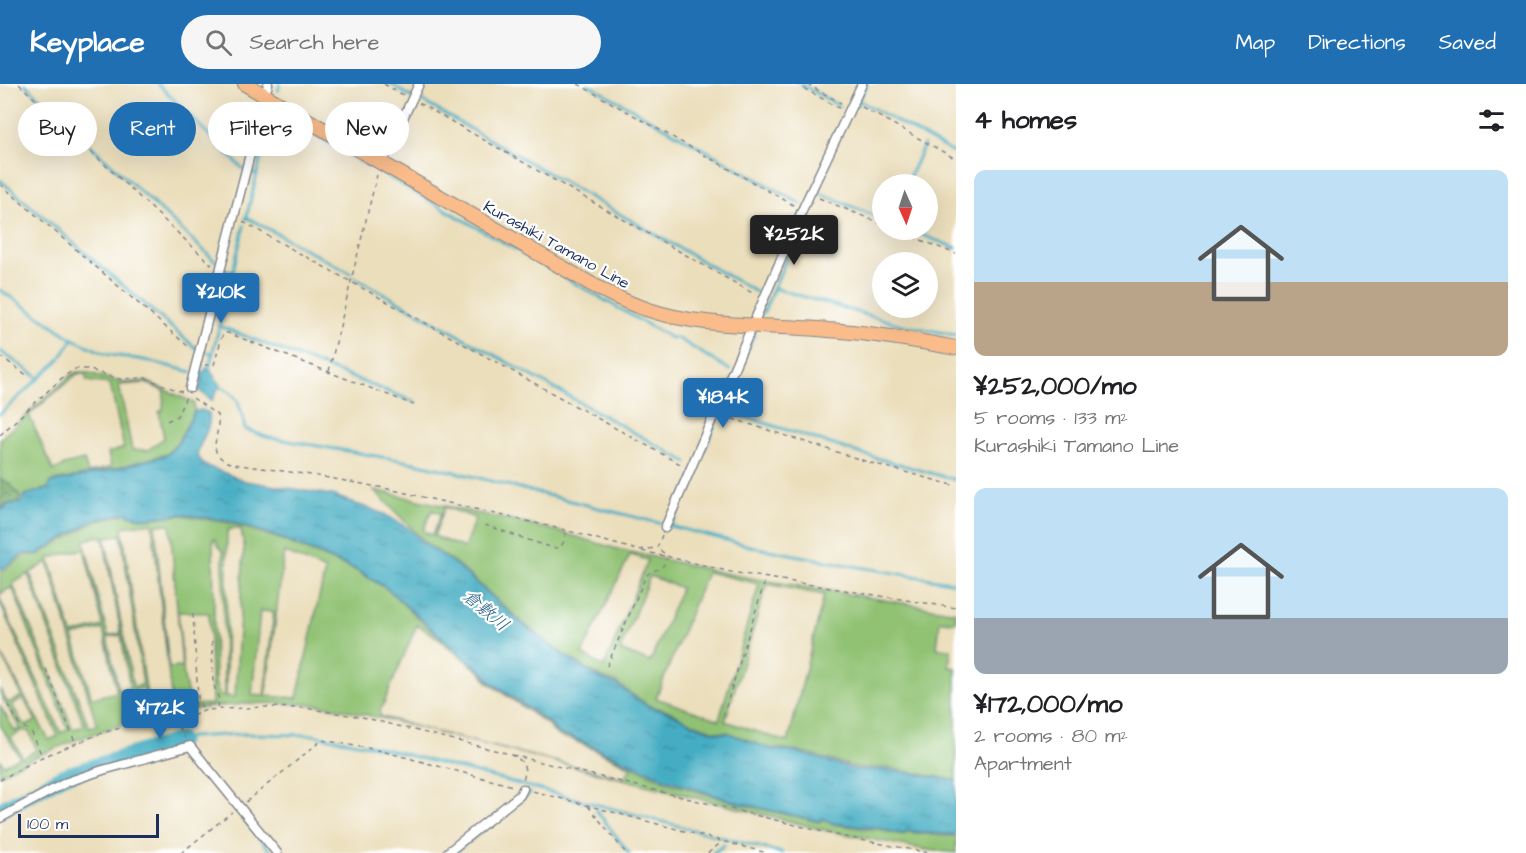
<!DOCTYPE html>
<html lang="en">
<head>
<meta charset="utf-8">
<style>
	:root { --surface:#fff; --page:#f6f6f6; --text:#202124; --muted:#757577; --accent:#1f6fb2 }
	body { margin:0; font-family:"Architects Daughter","Klee One",sans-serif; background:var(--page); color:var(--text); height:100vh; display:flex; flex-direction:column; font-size:22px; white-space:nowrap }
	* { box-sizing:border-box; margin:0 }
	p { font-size:20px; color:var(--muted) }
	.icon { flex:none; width:33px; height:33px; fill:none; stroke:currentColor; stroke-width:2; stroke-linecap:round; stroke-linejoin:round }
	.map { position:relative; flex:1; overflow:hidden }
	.sheet { display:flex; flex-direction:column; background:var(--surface); width:570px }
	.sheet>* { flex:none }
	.guide { position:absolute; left:18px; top:18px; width:570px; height:54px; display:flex; gap:12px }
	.needle { width:39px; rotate:177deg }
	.tools { position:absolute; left:872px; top:90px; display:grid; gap:12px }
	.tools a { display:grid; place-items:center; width:66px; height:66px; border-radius:50%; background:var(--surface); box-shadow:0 6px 24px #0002; font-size:30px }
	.scale { position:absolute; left:18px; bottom:15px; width:141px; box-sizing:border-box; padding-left:6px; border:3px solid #1b2f5e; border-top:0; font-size:16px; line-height:21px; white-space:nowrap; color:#1b2f5e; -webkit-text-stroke:4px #fff; paint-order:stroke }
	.price { position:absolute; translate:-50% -51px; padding:0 14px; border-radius:6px; background:var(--accent); color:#fff; font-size:20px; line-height:39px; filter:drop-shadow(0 2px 3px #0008) }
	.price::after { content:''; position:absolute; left:50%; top:36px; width:18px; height:14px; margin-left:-9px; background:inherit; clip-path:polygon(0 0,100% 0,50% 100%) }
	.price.active { background:#222; color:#fff }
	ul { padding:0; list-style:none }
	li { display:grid; align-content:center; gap:12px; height:318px; padding:0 18px }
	li span { display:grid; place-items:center; height:186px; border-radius:12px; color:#555 }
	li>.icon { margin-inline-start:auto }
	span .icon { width:108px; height:108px; fill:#fffc; stroke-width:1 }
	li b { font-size:26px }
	h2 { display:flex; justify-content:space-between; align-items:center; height:72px; padding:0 18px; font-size:26px }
	.tag { padding:0 21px; border-radius:27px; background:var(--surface); box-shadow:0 6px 24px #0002; font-size:21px; line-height:54px }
	.tag.active { background:var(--accent); color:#fff }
	header { display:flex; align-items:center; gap:36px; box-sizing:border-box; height:84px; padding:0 30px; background:var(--accent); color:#fff }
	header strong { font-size:28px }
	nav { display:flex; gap:33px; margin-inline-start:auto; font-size:21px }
	.search { width:420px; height:54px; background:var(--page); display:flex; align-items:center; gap:15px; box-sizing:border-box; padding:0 21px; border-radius:33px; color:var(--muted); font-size:22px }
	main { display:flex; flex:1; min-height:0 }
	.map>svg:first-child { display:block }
	.green { fill:#91c273; stroke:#567868; stroke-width:1.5; fill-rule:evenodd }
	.forest { fill:url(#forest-crowns); stroke:#486c62; stroke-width:1.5 }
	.water { fill:url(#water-ripples); stroke:#306e90; stroke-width:1.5 }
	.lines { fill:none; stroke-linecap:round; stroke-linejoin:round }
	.stream { stroke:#44adc3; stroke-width:3 }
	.river { stroke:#44adc3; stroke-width:16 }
	.street-casing { stroke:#83868c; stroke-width:11 }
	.primary-casing { stroke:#83868c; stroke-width:16 }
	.path { stroke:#83868c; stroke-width:1.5; stroke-dasharray:4.5 4.5; stroke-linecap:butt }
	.street { stroke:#fff; stroke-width:8 }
	.primary { stroke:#f9bc8a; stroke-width:14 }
	.labels { text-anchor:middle; stroke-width:4.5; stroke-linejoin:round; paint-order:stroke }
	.street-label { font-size:16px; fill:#1b2f5e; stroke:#fff }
	.water-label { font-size:18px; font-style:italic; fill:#2b6186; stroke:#fff }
</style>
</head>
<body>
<header>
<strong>Keyplace</strong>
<div class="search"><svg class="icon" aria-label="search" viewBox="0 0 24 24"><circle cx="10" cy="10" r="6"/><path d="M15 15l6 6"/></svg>Search here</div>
<nav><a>Map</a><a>Directions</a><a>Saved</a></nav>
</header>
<main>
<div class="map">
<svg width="956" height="769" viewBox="0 0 956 769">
	<defs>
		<pattern id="forest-crowns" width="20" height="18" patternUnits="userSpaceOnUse" patternTransform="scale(1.5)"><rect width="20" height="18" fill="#74a865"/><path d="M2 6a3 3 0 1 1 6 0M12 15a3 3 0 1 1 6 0" fill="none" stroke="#5e8956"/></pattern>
		<pattern id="water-ripples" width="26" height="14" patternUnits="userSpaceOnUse" patternTransform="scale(1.5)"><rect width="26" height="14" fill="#44adc3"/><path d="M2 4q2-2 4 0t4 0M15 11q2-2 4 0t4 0" fill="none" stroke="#388da2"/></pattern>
	</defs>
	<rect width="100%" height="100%" fill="#fff"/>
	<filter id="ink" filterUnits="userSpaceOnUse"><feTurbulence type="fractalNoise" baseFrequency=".0167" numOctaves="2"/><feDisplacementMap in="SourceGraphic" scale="12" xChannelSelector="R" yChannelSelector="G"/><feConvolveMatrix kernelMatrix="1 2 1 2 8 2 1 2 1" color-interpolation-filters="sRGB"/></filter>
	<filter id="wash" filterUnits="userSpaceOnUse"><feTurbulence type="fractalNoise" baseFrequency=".008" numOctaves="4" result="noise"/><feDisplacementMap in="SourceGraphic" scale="24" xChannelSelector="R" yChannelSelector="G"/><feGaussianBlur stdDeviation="1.35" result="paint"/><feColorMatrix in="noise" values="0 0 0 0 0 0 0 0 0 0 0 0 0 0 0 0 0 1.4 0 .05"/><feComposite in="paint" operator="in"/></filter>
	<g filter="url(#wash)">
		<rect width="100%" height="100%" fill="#ebdebb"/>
		<g class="green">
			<path d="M77,288H86L123,299L146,297L194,319V327L178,357L167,370L108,386L50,398L48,404L25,411L21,419L7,421L0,427L6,420L19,418L9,399L0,395V355L71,291ZM77,290H85L87,297L110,300L124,364L108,369L111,383L88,389L84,376L63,381V383L53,386L29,331ZM146,299L164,307L163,326L159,328L164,354L148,366H132L119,301Z"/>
			<path d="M374,406L557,447L617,465L733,491L956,528V538L940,537L937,564L951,565L949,583L956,584V696L889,684H858L795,666L769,664L727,648H718L685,636L671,628L648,621L615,598L602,594L565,571L522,538L457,480L426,459ZM445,423L475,434L464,464L434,452ZM432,426L441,430L432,451L423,447ZM630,471L648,476L604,583L582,570ZM707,488L759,500L719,636L656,614ZM650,492L681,504L650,578L620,566ZM767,500L824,511L788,658L725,637Z"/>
			<path d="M124,430L145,435L182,431L229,439L277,454L355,486L387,505L423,539L483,589L488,597L550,641C555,650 560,653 570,653L667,698L743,721L819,738L823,736L832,740L875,746L878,744L884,747L904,751L907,748C924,749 940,753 956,752V769L927,766L824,746L381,634C360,630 339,623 318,621C226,614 134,630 49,667C33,674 15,681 0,691V676L4,681L20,673L0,641V622L15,647L20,645L0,610V605L8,619L22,612L0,568L49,656L58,652L0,519V489L25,471H38L92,439ZM152,439L172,620L164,622L163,615L148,618L122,443ZM170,440L182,583L169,584L155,441ZM229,445H241L244,462L235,613L226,612L227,448ZM121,451L143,600L135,603L133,602L105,453ZM97,452L103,453L121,549L108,552L84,457ZM213,455L216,456L217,461L223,467L224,612H220L215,598ZM84,465L103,542L72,550L49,474ZM284,468L325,486L297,614L266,612ZM47,478L48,479L97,641L89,643L30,489ZM28,490L84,641V642L73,645L13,500ZM12,503L68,645L61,649L0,515V510ZM260,527L274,528L264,612L252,611ZM178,528L209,529L212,620L190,621L184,594ZM417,541L432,550L481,589L487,598L548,641C554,650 560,655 571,655L631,683L624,694L446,651L380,632V628ZM103,545L117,608L92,614L73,552ZM121,551L130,604L119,606L107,553ZM144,604L147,622L138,624L134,606ZM23,614L36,637L28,641L23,640L12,621ZM23,646L29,648L37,666L23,674L11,653Z"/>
		</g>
		<polygon class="forest" points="0,395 9,399 20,412 19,418 6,420 0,424"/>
		<g class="water">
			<polygon points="206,284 211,285 211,288 220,300 212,317 199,306 202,294 198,293 199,287 205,288"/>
			<path d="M202,326L209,329C212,346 200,355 197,371L204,381L245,397L332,411L384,430L408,444L425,460L456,481L521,539L564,572L601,595L615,600L647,622L670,629L702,644L718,649H728L770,665L796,668L857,686H890L956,697V750C940,751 924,748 907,747L903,750L884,746L879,743L874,744L832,739L823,734L819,737L743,720L668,696L570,652C560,652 556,649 551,640L489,596L484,588L459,569L388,505L355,485L276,452L229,437L182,430L144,434L124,429L92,437L37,470L25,469L0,486V428L7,421L21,419L25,411L48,405L50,399L108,387L167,371L179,358L195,327Z"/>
		</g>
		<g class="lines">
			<g class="stream">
				<polyline points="25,0 215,177"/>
				<polyline points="158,0 242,84 257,91"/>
				<path d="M391,0C400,5 410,15 420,16L756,208"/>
				<polyline points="588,0 801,120"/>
				<polyline points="801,0 839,22"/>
				<polyline points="278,7 280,0"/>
				<polyline points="858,16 956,70"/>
				<polyline points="856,22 867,0"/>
				<polyline points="273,27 370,83"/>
				<polyline points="381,89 671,254 677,254 730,286"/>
				<polyline points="0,96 197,265"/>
				<polyline points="906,100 924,61"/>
				<polyline points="815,107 882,135"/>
				<polyline points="246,133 350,189"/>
				<polyline points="246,135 273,25"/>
				<polyline points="909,146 956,164"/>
				<polyline points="225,186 233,187"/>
				<polyline points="354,193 687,378"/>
				<polyline points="774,204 902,241 956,251"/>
				<polyline points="0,206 73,255"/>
				<polyline points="763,229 812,115"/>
				<polyline points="219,242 415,318"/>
				<polyline points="0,267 39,294"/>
				<polyline points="203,267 213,270"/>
				<polyline points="208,288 244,142"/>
				<path d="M215,302C239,306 241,324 245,345L266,353L405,377L455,388L758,464L853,482L956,499"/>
				<polyline points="721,325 862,370 956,396"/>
				<polyline points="0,330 59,276 73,255 106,270 144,276 192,288"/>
				<polyline points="671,442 754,251"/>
				<polyline points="180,656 191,653 241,650 313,651 374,662 782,769"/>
				<polyline points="596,726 629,769"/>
				<polyline points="244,735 272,769"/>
				<polyline points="454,769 530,709"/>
				<polyline points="713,769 724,761"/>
			</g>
			<polyline class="river" points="0,726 63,692 180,656"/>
		</g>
	</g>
	<g filter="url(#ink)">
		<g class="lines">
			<defs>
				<g id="street">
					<polyline points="382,79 419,0"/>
					<polyline points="190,304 268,0"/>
					<polyline points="665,444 804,122 862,0"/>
					<polyline points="0,734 67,698 103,686 190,662 277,769"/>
					<polyline points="447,769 520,711 523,705"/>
				</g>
				<path id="primary" d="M245,0L591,200C609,210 627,219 646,225C704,245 768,240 828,246C871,249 914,256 956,264"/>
			</defs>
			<use href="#street" class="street-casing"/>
			<use href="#primary" class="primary-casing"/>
			<g class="path">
				<polyline points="19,0 212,181"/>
				<polyline points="384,0 403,11"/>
				<polyline points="578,0 795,122"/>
				<polyline points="796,0 839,24"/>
				<polyline points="807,0 841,19"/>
				<polyline points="419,19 756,211"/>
				<polyline points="862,23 956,75"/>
				<polyline points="0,100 190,264"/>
				<polyline points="819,114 882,140"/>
				<polyline points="243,138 682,381"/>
				<polyline points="896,146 956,170"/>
				<polyline points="0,272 28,292"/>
				<polyline points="205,281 214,281 223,249 228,249 414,321"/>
				<polyline points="329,287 377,91"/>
				<path d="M193,314L217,331C223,352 201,369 233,380L318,392L384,404L565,446L637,466L657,464"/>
				<polyline points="724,332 868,378 956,402"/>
				<polyline points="167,337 177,332 186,313"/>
				<polyline points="0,351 63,293 75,285 87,285 119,295 145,294 182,308"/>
				<path d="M485,441C495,444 554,466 558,464C564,462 565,453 566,448"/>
				<polyline points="662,451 657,464 669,473 731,488 956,524"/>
				<polyline points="642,467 664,472"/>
				<polyline points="193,530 198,614 203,626"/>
				<polyline points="212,557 213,599 219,615 218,624"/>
				<polyline points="607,582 646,492 650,488 662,484 667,474"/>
				<polyline points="46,585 75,658"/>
				<polyline points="9,621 18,639 32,649 42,672"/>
				<polyline points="723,632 764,500 764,494"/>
				<path d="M185,654L176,639L206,626L263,623L305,624L362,633L506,669C522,675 528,680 523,697"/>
				<polyline points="512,671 840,752 930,769"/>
				<polyline points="0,696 42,673 102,649 150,636 176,639"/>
				<polyline points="533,707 767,769"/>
				<polyline points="246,718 322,656 378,666 513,702"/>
				<polyline points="588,722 626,769"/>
				<polyline points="181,769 232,728"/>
				<polyline points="708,769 722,758"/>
			</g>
			<use href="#street" class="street"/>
			<use href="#primary" class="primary"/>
		</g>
	</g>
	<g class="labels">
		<g class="street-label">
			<text transform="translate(557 160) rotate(29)" y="6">Kurashiki Tamano Line</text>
		</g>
		<g class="water-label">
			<text transform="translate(486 526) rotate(40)" y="6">倉敷川</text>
		</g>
	</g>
</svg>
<div class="tools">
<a><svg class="needle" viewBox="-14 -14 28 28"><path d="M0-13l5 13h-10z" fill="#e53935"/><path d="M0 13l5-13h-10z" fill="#757577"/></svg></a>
<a><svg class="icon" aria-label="layers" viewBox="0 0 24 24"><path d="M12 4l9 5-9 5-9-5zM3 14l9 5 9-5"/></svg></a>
</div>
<div class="scale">100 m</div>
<b class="price active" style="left:794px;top:182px">¥252K</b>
<b class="price" style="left:221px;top:240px">¥210K</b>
<b class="price" style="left:723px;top:345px">¥184K</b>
<b class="price" style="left:160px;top:656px">¥172K</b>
<div class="guide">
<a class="tag">Buy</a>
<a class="tag active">Rent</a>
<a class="tag">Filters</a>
<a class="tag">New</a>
</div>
</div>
<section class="sheet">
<h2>4 homes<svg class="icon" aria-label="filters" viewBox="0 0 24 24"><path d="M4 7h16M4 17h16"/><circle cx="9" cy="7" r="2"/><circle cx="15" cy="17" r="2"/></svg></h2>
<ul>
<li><span style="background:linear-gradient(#bfe0f5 60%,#b9a48a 0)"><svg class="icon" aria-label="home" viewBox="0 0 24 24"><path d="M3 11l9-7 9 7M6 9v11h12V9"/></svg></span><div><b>¥252,000/mo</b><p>5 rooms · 133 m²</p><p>Kurashiki Tamano Line</p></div></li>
<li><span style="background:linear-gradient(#bfe0f5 70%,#9aa5b1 0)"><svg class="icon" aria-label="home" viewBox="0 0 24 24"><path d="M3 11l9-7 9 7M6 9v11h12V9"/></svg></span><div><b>¥172,000/mo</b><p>2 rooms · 80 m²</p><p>Apartment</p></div></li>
</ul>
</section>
</main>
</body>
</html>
